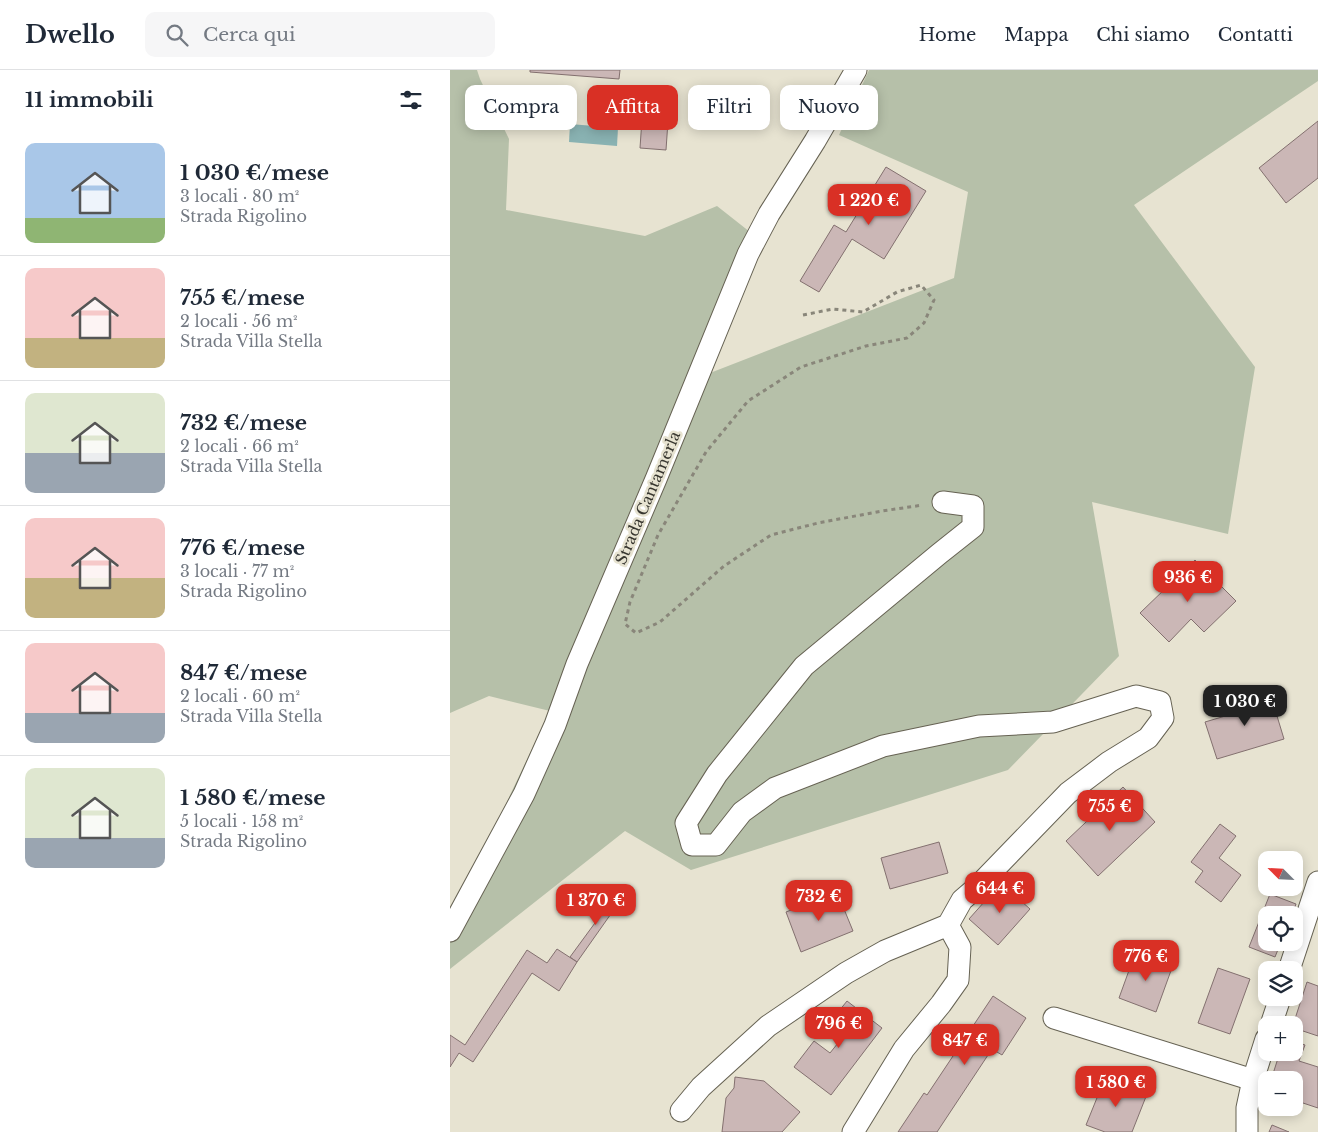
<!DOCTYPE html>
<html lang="it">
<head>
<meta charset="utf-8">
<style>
	:root { --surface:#fff; --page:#f6f6f7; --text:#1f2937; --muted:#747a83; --line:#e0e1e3; --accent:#d93025 }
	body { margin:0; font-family:"Libre Baskerville",serif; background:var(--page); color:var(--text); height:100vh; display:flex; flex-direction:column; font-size:19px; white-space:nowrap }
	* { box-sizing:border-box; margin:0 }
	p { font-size:16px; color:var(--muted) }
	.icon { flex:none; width:28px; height:28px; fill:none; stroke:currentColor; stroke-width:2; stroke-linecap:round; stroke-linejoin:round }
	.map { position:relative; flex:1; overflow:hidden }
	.panel { display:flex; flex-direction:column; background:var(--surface); width:450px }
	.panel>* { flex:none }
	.hud { position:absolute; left:15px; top:15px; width:475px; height:45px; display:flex; gap:10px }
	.needle { width:32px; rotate:294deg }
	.controls { position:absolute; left:808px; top:781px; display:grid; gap:10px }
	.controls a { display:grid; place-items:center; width:45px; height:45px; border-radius:10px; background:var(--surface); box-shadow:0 2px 12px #0003; font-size:25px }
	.price { position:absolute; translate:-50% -42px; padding:0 11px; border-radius:10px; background:var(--accent); color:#fff; font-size:16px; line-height:32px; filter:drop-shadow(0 1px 2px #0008) }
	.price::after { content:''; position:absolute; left:50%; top:30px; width:15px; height:11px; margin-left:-8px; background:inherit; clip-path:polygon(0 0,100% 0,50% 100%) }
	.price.selected { background:#222; color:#fff }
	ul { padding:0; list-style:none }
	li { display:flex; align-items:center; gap:15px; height:125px; padding:0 25px }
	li+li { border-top:1px solid var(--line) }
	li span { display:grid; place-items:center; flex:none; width:140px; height:100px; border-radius:10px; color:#555 }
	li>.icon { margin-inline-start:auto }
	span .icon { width:60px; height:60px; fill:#fffc; stroke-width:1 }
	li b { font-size:21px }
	h2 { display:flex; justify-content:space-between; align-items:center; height:60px; padding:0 25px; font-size:21px }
	.tag { padding:0 18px; border-radius:10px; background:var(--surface); box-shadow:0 2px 12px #0003; font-size:18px; line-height:45px }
	.tag.selected { background:var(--accent); color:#fff }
	header { display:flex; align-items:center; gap:30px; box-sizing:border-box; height:70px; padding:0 25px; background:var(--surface); border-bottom:1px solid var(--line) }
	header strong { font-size:24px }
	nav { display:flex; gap:28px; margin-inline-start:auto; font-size:18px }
	.search { width:350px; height:45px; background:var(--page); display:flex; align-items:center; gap:12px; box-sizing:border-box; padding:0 18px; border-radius:10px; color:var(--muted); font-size:19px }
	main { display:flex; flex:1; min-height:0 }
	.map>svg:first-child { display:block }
	.green { fill:#b6c0a9 }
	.water { fill:#89b2b2 }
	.building { fill:#cbb7b6; stroke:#83706f }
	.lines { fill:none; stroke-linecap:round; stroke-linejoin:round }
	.minor-casing { stroke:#666253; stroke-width:23 }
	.path { stroke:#89867a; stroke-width:3; stroke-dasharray:4 4; stroke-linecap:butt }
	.minor { stroke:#fff; stroke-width:21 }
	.labels { text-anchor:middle; stroke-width:5; stroke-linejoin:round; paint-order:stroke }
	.street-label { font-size:15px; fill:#37362f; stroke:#e7e3d1 }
</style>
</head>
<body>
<header>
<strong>Dwello</strong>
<div class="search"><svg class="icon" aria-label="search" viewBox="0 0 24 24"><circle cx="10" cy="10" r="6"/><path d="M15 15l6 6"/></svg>Cerca qui</div>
<nav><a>Home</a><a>Mappa</a><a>Chi siamo</a><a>Contatti</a></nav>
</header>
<main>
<section class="panel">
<h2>11 immobili<svg class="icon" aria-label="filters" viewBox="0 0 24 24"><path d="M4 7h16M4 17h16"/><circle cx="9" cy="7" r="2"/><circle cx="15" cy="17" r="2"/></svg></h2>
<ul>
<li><span style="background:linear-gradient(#a9c7e8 75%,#8fb573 0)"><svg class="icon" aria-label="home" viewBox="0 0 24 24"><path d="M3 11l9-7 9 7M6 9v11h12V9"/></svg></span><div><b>1 030 €/mese</b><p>3 locali · 80 m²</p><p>Strada Rigolino</p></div></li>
<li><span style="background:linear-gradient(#f6c9c9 70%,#c2b280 0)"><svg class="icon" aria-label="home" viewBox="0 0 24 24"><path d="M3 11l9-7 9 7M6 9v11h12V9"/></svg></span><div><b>755 €/mese</b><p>2 locali · 56 m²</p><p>Strada Villa Stella</p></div></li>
<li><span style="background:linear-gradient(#dfe7d0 60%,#9aa5b1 0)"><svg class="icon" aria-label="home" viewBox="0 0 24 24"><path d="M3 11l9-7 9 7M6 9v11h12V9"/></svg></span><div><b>732 €/mese</b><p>2 locali · 66 m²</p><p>Strada Villa Stella</p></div></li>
<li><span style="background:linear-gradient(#f6c9c9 60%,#c2b280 0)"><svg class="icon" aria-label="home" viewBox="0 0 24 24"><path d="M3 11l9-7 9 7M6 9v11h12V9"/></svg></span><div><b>776 €/mese</b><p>3 locali · 77 m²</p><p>Strada Rigolino</p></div></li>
<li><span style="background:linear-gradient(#f6c9c9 70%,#9aa5b1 0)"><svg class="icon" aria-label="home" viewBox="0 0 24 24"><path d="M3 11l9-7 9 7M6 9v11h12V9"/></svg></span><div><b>847 €/mese</b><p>2 locali · 60 m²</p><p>Strada Villa Stella</p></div></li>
<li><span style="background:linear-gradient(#dfe7d0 70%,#9aa5b1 0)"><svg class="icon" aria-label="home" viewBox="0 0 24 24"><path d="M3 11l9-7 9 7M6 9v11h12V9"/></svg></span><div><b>1 580 €/mese</b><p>5 locali · 158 m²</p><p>Strada Rigolino</p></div></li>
</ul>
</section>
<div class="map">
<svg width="868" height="1062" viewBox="0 0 868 1062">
	<rect width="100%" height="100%" fill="#e7e3d1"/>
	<polygon class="green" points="0,0 27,0 30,9 59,69 56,140 195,166 267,136 300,162 242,310 504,208 518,122 389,65 419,0 868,0 868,11 684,135 805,297 778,464 642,432 669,586 558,700 241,800 175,761 0,899 0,839 23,803 100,641 39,626 0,643"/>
	<polygon class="water" points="120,54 168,58 167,76 119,72"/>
	<g class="building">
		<polygon points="80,0 170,0 169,9 80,2"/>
		<polygon points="194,20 220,22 216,80 190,78"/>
		<polygon points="868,51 868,108 836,133 809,98"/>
		<polygon points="436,97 476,121 434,189 402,169 369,222 350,211 384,155 396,162"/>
		<polygon points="745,490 786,531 754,562 741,549 719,572 690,543"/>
		<polygon points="820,623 834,669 767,689 755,652 782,644 780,635"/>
		<polygon points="673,717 705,752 648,806 616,771"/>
		<polygon points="770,754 786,766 769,788 791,805 771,832 745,812 753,801 741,792"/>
		<polygon points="489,772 498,803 440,819 431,788"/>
		<polygon points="551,813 580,839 548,875 519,849"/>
		<polygon points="387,822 403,861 351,882 336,842"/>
		<polygon points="159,823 170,831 127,892 120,887 153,842 149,839"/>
		<polygon points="820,824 846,834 842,845 816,845 816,872 831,872 825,887 799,877"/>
		<polygon points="107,879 127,892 109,921 82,903 23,992 9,983 0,997 0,965 15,975 77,880 97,893"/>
		<polygon points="686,881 723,895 706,942 669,928"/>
		<polygon points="768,898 800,909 780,964 748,953"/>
		<polygon points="857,912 868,916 868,966 844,958 843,955"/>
		<polygon points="543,926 576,948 552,985 542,979 487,1062 448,1062 474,1023 477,1025"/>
		<polygon points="397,931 432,958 381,1025 344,997 364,971 380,983 392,968 377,956"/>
		<polygon points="844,971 855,975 849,991 868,997 868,1038 844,1030 844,1010 821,1010 830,982 844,982"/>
		<polygon points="285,1007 314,1011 350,1042 332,1062 272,1062 276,1028 284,1018"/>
		<polygon points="655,1008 697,1024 682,1062 655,1062 636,1055"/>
		<polygon points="822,1055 839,1062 819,1062"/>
	</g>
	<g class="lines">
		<defs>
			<g id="minor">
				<polyline points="0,861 74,724 105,655 127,594 206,409 298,184 319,144 365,71 406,0"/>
				<polyline points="839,900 868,812"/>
				<polyline points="604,948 803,1010"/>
				<polyline points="821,955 830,928"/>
				<polyline points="231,1041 251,1017 318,956 396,903 435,881 498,855 512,830 526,818 618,723 659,692 698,668 713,648 710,632 686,626 603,652 529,656 433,676 325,718 292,742 266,775 242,775 236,753 267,704 354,596 489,484 523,457 523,436 493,432"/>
				<polyline points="403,1062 454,979 491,934 508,910 510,877 498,855"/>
				<polyline points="797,1062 797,1038 803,1010 816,969"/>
			</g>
		</defs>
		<use href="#minor" class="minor-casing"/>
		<polyline class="path" points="353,245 383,239 413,242 447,222 471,215 484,230 474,253 457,268 416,276 351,297 298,331 256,382 208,465 180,532 175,554 186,563 210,552 274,496 321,465 368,453 432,441 473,435"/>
		<use href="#minor" class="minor"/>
	</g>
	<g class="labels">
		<g class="street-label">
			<text transform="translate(198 428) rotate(-67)" y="5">Strada Cantamerla</text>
		</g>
	</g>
</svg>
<div class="controls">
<a><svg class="needle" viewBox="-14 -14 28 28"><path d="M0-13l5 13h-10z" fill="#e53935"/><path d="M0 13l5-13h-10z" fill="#747a83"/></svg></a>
<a><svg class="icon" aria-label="locate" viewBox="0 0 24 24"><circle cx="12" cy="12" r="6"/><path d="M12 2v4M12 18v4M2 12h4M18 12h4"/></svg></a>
<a><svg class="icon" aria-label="layers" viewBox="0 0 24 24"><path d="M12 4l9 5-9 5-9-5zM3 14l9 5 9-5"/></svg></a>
<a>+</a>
<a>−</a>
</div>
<b class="price" style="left:419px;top:156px">1 220 €</b>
<b class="price" style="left:738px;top:533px">936 €</b>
<b class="price selected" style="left:795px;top:657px">1 030 €</b>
<b class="price" style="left:660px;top:762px">755 €</b>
<b class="price" style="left:550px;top:844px">644 €</b>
<b class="price" style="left:369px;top:852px">732 €</b>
<b class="price" style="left:146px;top:856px">1 370 €</b>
<b class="price" style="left:696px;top:912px">776 €</b>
<b class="price" style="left:389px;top:979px">796 €</b>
<b class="price" style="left:515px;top:996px">847 €</b>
<b class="price" style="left:666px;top:1038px">1 580 €</b>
<div class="hud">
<a class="tag">Compra</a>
<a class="tag selected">Affitta</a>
<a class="tag">Filtri</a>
<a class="tag">Nuovo</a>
</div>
</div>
</main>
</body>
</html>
